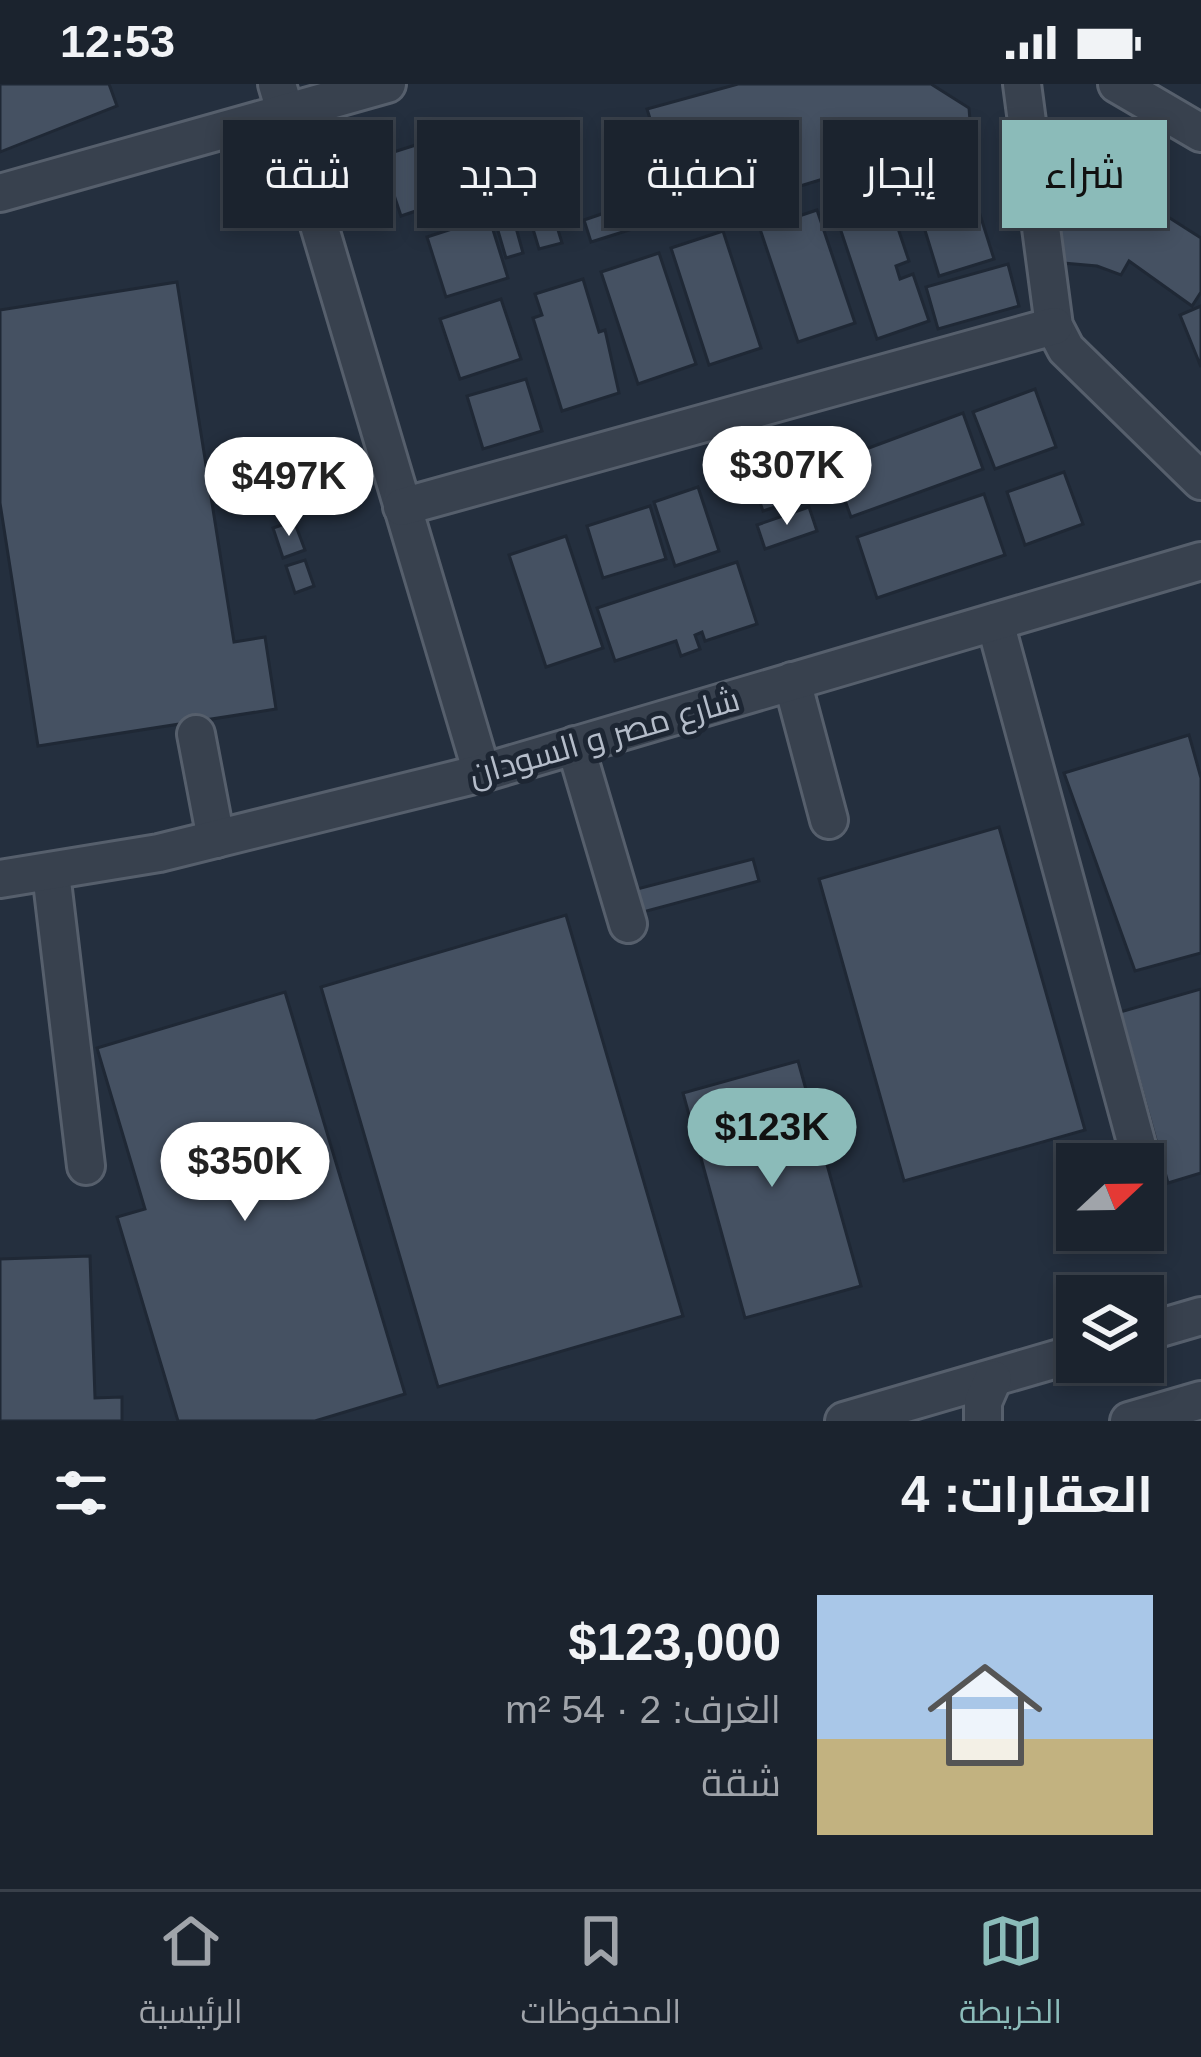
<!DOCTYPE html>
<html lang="ar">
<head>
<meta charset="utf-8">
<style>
	:root { --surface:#1b232e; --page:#282f3a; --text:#f1f3f6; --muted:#a0a4aa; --line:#39404a; --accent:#8bbbb9 }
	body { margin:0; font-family:Helvetica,Cairo,sans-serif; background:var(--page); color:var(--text); direction:rtl; height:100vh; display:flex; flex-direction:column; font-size:45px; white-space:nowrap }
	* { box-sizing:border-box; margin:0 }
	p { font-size:39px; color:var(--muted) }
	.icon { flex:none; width:66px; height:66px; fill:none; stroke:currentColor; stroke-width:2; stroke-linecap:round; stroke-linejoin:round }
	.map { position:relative; height:1337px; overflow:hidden; direction:ltr }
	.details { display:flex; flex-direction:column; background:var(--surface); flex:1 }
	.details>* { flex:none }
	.guide { position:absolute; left:36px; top:36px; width:1131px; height:108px; direction:rtl; display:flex; gap:24px }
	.needle { width:78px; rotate:68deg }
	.tools { position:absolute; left:1056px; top:1059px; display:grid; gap:24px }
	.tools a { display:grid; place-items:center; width:108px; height:108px; border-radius:0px; background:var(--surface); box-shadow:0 6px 18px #0003,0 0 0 3px var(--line); font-size:60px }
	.price { position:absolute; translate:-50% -102px; padding:0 27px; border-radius:42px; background:#fff; color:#222; font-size:39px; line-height:78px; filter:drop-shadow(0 3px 6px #0008) }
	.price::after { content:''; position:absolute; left:50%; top:72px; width:36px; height:27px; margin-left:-18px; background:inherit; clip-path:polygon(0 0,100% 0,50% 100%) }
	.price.on { background:var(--accent); color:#111 }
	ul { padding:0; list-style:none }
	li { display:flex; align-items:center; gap:36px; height:300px; padding:0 48px }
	li span { display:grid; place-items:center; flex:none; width:336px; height:240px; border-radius:0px; color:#555 }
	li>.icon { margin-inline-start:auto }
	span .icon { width:144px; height:144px; fill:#fffc; stroke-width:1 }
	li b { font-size:51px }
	h2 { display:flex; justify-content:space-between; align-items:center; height:144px; padding:0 48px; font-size:51px }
	.pill { padding:0 42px; border-radius:0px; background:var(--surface); box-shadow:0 6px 18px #0003,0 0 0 3px var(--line); font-size:42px; line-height:108px }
	.pill.on { background:var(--accent); color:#111 }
	.status { display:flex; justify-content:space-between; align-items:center; height:84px; padding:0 60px; background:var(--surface); direction:ltr }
	.status svg { height:33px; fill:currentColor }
	.tabs { display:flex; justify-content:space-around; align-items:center; height:168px; border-top:3px solid var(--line); background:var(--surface); font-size:33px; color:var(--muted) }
	.tabs a { display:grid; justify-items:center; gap:6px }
	.tabs .on { color:var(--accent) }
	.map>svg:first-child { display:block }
	.building { fill:#455162; stroke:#1f2835; stroke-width:3 }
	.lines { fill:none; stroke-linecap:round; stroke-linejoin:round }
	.minor-casing { stroke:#565f6c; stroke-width:42 }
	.minor { stroke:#38414e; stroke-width:36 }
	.labels { text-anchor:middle; stroke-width:10; stroke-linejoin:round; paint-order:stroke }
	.street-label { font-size:33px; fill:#b4bcc9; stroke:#1d2633 }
</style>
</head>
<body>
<div class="status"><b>12:53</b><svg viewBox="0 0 49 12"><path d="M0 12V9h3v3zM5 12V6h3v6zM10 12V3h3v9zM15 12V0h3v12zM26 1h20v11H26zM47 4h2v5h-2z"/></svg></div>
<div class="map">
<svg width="1201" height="1337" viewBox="0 0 1201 1337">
	<rect width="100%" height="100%" fill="#242f3e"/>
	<g class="building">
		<polygon points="0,0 109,0 117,22 0,68"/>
		<polygon points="738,0 931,0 969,24 971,50 682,138 647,25"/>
		<polygon points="527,44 562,159 539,165 510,68 478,78 473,60"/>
		<polygon points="441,53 460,112 401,132 381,72"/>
		<polygon points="963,77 994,175 939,192 909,94"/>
		<polygon points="1093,85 1201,154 1201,208 1192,222 1129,177 1121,191 1097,182 1052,178 1044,97 1082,99"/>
		<polygon points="500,86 523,169 506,174 482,92"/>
		<polygon points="883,100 909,177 896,182 900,195 913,190 929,237 877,255 831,117"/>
		<polygon points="637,118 645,141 591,158 584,136"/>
		<polygon points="817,126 855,239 798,258 760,145"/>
		<polygon points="489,133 508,194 446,213 427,153"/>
		<polygon points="723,147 761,264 709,281 671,164"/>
		<polygon points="659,169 696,280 638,300 601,188"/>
		<polygon points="1008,180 1019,222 938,245 926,203"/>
		<polygon points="583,195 599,248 605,246 619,309 562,327 533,234 542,231 535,210"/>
		<polygon points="177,198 234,558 265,553 276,625 38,662 0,419 0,226"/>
		<polygon points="501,215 521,275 460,295 440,235"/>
		<polygon points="1201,222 1201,283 1180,231"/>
		<polygon points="526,295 542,347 483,365 467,312"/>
		<polygon points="1035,305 1056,363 995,385 973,328"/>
		<polygon points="963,329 983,385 851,433 831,378"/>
		<polygon points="796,377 808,412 763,427 751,393"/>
		<polygon points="1064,388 1083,440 1025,461 1007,408"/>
		<polygon points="698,403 719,467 675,482 654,418"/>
		<polygon points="984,410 1005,471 877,514 857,453"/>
		<polygon points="650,422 666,475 603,494 587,442"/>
		<polygon points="809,423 817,447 765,465 757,441"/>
		<polygon points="294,437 305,466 283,474 273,444"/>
		<polygon points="566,452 603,564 546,583 509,471"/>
		<polygon points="305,476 314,502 295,509 286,482"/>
		<polygon points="737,478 757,540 705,557 702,548 695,551 700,565 681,572 676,557 615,577 597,524"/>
		<polygon points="1189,651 1201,694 1201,869 1135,887 1064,689"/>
		<polygon points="999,743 1085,1046 904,1097 819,795"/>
		<polygon points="753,775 759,797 643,828 637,805"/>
		<polygon points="566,831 683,1232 438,1303 321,903"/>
		<polygon points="1201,905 1201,1089 1168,1099 1120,928"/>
		<polygon points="285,908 405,1310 315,1337 178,1337 117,1133 145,1125 97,964"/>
		<polygon points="798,977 861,1202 745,1234 683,1009"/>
		<polygon points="90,1172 95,1314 122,1313 122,1337 0,1337 0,1175"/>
	</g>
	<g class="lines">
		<defs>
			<g id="minor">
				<polyline points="277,0 482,689"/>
				<polyline points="1022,0 1054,242 1066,265 1201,397"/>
				<polyline points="1117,0 1201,49"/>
				<polyline points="0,109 387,0"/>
				<polyline points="402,423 1054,242"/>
				<polyline points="995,538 1142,1080"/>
				<polyline points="792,597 829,736"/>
				<polyline points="196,650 216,755"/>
				<polyline points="575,661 628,840"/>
				<polyline points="51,789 86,1082"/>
				<polyline points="0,795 159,769 482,689 1201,477"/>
				<polyline points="1143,1249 1201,1232"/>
				<polyline points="844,1337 1077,1269"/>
				<polyline points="983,1337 983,1318 993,1295"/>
				<polyline points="1129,1337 1201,1316"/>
			</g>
		</defs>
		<use href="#minor" class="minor-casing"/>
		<use href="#minor" class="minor"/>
	</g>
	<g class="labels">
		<g class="street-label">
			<text transform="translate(604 652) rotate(-16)" y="12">شارع مصر و السودان</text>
		</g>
	</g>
</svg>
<div class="tools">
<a><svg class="needle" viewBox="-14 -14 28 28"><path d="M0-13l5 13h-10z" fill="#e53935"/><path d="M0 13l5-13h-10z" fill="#a0a4aa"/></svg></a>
<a><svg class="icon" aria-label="layers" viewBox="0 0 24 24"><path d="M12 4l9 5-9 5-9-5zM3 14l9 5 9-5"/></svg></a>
</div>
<b class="price" style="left:787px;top:444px">$307K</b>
<b class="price" style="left:289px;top:455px">$497K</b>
<b class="price on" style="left:772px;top:1106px">$123K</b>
<b class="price" style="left:245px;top:1140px">$350K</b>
<div class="guide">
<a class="pill on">شراء</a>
<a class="pill">إيجار</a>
<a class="pill">تصفية</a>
<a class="pill">جديد</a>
<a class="pill">شقة</a>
</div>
</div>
<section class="details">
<h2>العقارات: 4<svg class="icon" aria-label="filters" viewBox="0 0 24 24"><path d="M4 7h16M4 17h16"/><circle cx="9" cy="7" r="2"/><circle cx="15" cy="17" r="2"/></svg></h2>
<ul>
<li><span style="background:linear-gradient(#a9c7e8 60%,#c2b280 0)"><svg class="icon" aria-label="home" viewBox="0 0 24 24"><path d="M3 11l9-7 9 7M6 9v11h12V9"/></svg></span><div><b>$123,000</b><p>الغرف: 2 · 54 m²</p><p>شقة</p></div></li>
</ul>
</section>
<nav class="tabs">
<a class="on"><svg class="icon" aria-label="map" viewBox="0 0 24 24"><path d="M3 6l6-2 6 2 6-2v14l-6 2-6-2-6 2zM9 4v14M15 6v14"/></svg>الخريطة</a>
<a><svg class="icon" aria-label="saved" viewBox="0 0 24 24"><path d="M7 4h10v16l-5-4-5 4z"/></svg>المحفوظات</a>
<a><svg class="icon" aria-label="home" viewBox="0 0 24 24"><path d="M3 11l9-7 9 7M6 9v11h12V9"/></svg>الرئيسية</a>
</nav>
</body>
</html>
